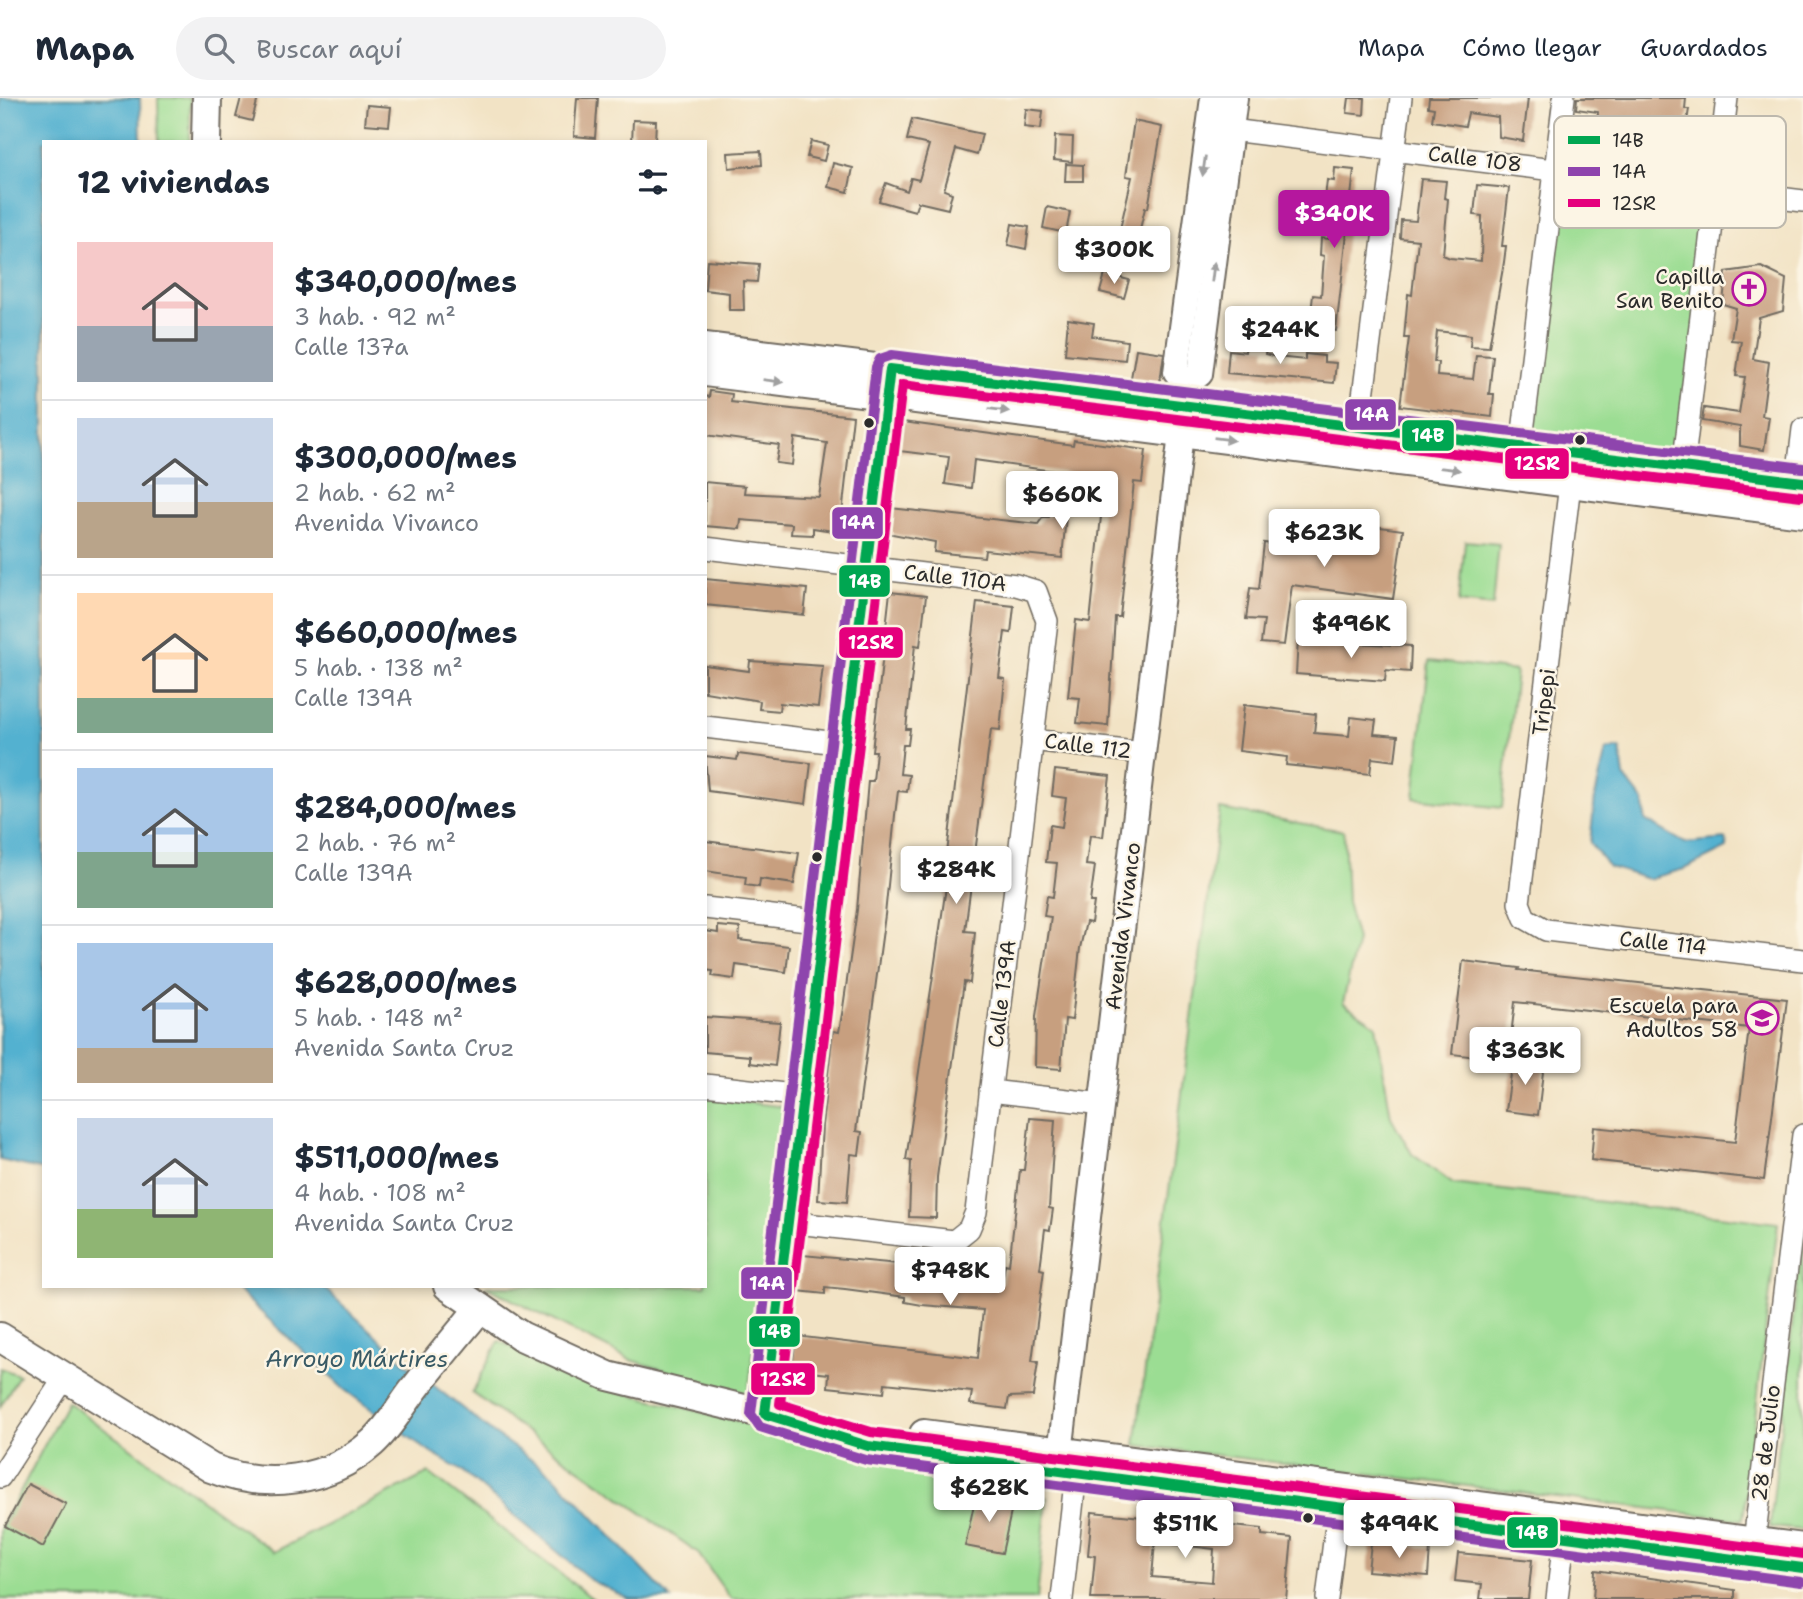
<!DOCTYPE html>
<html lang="es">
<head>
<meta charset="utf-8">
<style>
	:root { --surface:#fff; --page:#f2f2f3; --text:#1f2937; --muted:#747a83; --line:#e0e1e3; --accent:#b5179e }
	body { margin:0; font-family:"Shantell Sans",sans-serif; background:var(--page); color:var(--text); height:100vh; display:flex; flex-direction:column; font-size:26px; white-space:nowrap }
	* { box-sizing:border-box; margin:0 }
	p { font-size:23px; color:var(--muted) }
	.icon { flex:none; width:38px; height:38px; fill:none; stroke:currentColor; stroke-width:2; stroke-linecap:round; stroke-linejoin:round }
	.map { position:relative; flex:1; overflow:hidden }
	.panel { position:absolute; left:42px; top:42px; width:665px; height:1148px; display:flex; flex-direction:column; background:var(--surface); border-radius:0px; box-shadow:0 4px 10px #0003 }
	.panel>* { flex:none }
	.price { position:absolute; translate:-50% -60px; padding:0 16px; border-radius:7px; background:#fff; color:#222; font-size:23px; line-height:46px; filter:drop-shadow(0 2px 4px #0008) }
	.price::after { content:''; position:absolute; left:50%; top:42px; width:21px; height:16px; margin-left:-10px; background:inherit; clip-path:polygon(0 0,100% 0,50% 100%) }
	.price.on { background:var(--accent); color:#fff }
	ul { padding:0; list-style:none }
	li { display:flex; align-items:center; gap:21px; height:175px; padding:0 35px }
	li+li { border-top:2px solid var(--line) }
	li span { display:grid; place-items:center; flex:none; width:196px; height:140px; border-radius:0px; color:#555 }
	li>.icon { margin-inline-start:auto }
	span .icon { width:84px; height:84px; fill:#fffc; stroke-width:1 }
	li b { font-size:30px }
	h2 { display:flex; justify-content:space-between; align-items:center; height:84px; padding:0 35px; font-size:30px }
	header { display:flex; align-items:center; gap:42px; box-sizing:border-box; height:98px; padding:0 35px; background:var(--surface); border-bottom:2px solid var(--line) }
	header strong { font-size:33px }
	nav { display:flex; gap:38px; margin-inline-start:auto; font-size:24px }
	.search { width:490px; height:63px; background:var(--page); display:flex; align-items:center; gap:18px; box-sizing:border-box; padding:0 24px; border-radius:38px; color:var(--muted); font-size:26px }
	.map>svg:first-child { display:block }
	.green { fill:#9bdd93; stroke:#63845f; stroke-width:2 }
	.water { fill:#52b1d0; stroke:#3e6e7e; stroke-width:2 }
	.building { fill:#c79f7f; fill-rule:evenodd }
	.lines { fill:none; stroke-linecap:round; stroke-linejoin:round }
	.minor-casing { stroke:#716b61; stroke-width:24 }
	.tertiary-casing { stroke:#716b61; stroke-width:28 }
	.secondary-casing { stroke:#716b61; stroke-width:32 }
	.minor { stroke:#fff; stroke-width:21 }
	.tertiary { stroke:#fff; stroke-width:24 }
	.secondary { stroke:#fff; stroke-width:28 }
	.bus-1-casing { stroke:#fcf5e5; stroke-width:16 }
	.bus-2-casing { stroke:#fcf5e5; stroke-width:16 }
	.bus-3-casing { stroke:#fcf5e5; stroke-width:16 }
	.bus-1 { stroke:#00a651; stroke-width:10 }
	.bus-2 { stroke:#8e44ad; stroke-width:10 }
	.bus-3 { stroke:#e5007d; stroke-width:10 }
	.oneway { fill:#a0a0a0 }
	.bus-dot { fill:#2b2b2b; stroke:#fcf5e5; stroke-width:2.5 }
	.labels { text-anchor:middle; stroke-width:5; stroke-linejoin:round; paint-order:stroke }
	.street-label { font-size:21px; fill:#2b2b2b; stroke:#fcf5e5 }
	.poi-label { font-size:21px; fill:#2b2b2b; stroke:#fcf5e5; text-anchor:end }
	.water-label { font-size:23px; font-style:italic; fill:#395a65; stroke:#fcf5e5 }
	.key { fill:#fcf5e5; stroke:#bdb8ad; stroke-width:2 }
	.key-label { font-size:19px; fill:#2b2b2b }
	.line-badge { stroke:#fcf5e5; stroke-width:2.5 }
	.badge-label { font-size:19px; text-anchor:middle; font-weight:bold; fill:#fff }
</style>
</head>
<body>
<header>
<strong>Mapa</strong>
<div class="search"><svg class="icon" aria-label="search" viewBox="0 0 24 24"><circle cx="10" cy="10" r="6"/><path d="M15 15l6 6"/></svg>Buscar aquí</div>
<nav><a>Mapa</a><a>Cómo llegar</a><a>Guardados</a></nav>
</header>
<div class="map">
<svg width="1803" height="1501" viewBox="0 0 1803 1501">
	<rect width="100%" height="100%" fill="#fcf5e5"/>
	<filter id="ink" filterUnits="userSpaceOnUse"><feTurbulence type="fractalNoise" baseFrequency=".0143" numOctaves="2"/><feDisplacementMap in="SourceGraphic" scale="14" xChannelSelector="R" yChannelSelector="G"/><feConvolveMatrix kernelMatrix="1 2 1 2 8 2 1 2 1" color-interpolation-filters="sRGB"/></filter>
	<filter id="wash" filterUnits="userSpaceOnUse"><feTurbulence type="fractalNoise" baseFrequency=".00686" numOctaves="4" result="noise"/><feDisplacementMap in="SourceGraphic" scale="28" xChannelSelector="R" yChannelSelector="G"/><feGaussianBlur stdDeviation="1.57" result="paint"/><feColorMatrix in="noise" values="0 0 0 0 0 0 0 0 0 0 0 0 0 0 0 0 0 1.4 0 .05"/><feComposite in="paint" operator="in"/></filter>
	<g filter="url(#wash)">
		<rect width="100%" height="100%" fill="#f2e3c5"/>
		<g class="green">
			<polygon points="158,0 190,0 190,44 159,44"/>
			<polygon points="1559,82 1710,101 1681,362 1528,342"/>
			<polygon points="1465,443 1499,446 1493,508 1459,504"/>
			<polygon points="1429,563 1516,573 1502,710 1414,700"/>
			<polygon points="1220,711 1344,733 1347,804 1357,842 1343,905 1376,927 1391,1019 1412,1056 1453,1086 1778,1125 1743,1422 1135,1347"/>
			<polygon points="705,999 786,1009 748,1297 631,1262 485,1188 705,1188"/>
			<polygon points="1803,1130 1803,1432 1770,1429"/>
			<polygon points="499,1243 617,1293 1047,1400 1037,1501 731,1501 697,1454 472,1295"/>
			<polygon points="0,1270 19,1277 0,1309"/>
			<polygon points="67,1304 274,1454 429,1375 593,1501 0,1501 0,1432"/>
		</g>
		<g class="water">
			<polygon points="0,0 140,0 141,44 44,44 44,1072 0,1062"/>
			<polygon points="1620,650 1624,678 1644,704 1645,722 1685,745 1726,741 1727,750 1684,771 1648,781 1609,769 1590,745 1595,699 1606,652"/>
			<polygon points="233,1188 322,1188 403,1263 492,1334 553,1377 671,1501 629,1501 592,1483 462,1373 431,1355 345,1292"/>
		</g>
		<g id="blocks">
			<g class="building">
				<polygon points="241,0 258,0 252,23 236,19"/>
				<polygon points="577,0 598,0 595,40 574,38"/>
				<polygon points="1349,0 1365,0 1364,17 1347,15"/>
				<polygon points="1429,0 1528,0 1523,43 1499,39 1498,19 1468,15 1465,28 1432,23 1434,10 1428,9"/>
				<polygon points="1577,0 1686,0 1685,11 1689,11 1682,55 1673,54 1672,62 1649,60 1650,49 1617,45 1615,56 1595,53 1598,14 1576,11"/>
				<polygon points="367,7 391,9 389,28 365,26"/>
				<polygon points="1026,11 1043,13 1041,31 1024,29"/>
				<polygon points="912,21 982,36 977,57 956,51 944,92 952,95 948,111 918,104 915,113 879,103 886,85 907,93 911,80 919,82 929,47 907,42"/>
				<polygon points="633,22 656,23 655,44 632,44"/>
				<polygon points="1134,23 1162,29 1148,110 1145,110 1136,148 1117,144 1132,79 1126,78"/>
				<polygon points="1055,38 1073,39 1072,64 1054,62"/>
				<polygon points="811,43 828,47 824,63 807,59"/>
				<polygon points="761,53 762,67 729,70 728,55"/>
				<polygon points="833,65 853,70 848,94 828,89"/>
				<polygon points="1066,66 1083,67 1083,83 1065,83"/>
				<polygon points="1335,70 1354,72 1336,233 1318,231 1319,215 1311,215 1313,197 1321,198 1324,158 1320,157 1321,140 1329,141 1332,100 1325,100 1327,82 1334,83"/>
				<polygon points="1421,81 1446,83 1444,100 1448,101 1443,157 1450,160 1481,163 1482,118 1474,117 1477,87 1509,90 1502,148 1506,148 1504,164 1489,249 1470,248 1471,237 1437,233 1434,264 1438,264 1437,278 1473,281 1476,257 1493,258 1489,296 1494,296 1492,319 1400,308 1409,240 1404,240 1408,196 1412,197 1418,142 1400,140 1401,122 1416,123"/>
				<polygon points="1047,109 1070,114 1066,135 1043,130"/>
				<polygon points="1012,126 1029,129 1026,151 1008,147"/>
				<polygon points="707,162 759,166 757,184 743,183 744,212 729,212 729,195 705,192"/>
				<polygon points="1761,169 1786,181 1783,213 1759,220 1753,261 1769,264 1762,318 1769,319 1764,352 1740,348 1740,329 1702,323 1704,310 1739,315 1745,279 1736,278 1741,243 1731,242 1736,210 1723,206 1726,174"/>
				<polygon points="1105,176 1129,182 1124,200 1100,194"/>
				<polygon points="1068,221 1094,225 1092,238 1127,243 1125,262 1065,256"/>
				<polygon points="1246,247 1266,249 1265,256 1276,259 1305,262 1305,256 1324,258 1324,264 1336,265 1334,285 1227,275 1229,252 1245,254"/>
				<polygon points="1136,251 1164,255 1160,284 1131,280"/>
				<polygon points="710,293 732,296 731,304 853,318 840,434 813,430 813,437 791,436 792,426 741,422 740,431 705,428 705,384 745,388 744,395 819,399 827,345 795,340 792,367 776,365 779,347 705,337 705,298 709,299"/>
				<polygon points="903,324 1073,347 1074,342 1146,352 1142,385 1134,384 1120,519 1115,519 1108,628 1077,625 1080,600 1068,599 1076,522 1090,524 1105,380 974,362 971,390 945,386 949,359 899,353"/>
				<polygon points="890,410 1038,426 1043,419 1049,419 1050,416 1066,418 1062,460 985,452 984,459 934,454 935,444 887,435"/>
				<polygon points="1305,419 1403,432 1393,501 1292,487 1284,547 1261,545 1264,522 1246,521 1250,490 1259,491 1264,445 1301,450"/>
				<polygon points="705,481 807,491 804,517 705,507"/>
				<polygon points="890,494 926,498 920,548 915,547 906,631 910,631 908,647 903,647 900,676 909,677 907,694 898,693 895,717 885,817 856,1033 862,1034 859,1057 851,1056 847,1104 818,1102 822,1027 833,933 839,934 843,910 857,812 868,683 873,683 876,653 872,653"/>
				<polygon points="977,504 1014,508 1011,535 1005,534 999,580 1005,581 1000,632 991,631 965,833 975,834 970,885 964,884 937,1079 936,1120 909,1119 911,1063 906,1062 946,789 943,789"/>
				<polygon points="1298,542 1411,548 1410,574 1386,572 1385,583 1296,576"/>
				<polygon points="750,563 823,568 818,609 780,605 779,613 759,611 760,603 705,594 705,567 749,573"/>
				<polygon points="1244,607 1316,616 1314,635 1349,638 1351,619 1376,622 1374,636 1398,638 1395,663 1372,660 1370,676 1286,667 1287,659 1239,653"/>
				<polygon points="738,656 811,665 806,706 708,693 705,658 737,662"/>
				<polygon points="1055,672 1110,678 1103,739 1090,737 1086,767 1095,768 1090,804 1094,804 1091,825 1086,824 1080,850 1072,922 1065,921 1061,971 1035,969 1036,918 1051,819 1044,818 1047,798 1053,799 1057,765 1046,764 1050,727 1062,729 1066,700 1052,698"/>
				<polygon points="705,743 799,755 794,786 760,781 759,789 745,787 746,779 705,773"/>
				<polygon points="718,828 740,830 739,842 789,848 786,874 736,867 734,881 712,878 713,873 705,872 705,833 718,835"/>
				<polygon points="1463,863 1519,870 1518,872 1787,901 1764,1082 1591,1062 1594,1029 1735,1044 1749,930 1515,904 1508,963 1452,956"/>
				<polygon points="705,919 780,924 775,968 750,965 750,958 705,954"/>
				<polygon points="1513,961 1544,965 1538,1017 1506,1013"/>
				<polygon points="1030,1020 1055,1022 1049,1110 1053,1111 1050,1132 1045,1131 1040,1171 1044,1172 1032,1263 1038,1264 1033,1298 1009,1299 1007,1311 970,1306 972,1294 885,1285 884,1295 828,1289 829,1276 792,1272 796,1238 978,1260 983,1212 922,1207 905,1204 905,1199 845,1191 825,1189 825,1196 798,1193 803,1157 899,1166 1002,1185 1005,1166 1009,1167 1020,1072 1024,1072"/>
				<polygon points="28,1386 66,1406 43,1449 5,1428"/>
				<polygon points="976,1397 1013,1405 1002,1455 965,1448"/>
				<path d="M1092,1414L1262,1431V1437L1292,1440L1286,1501H1091L1095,1458L1088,1457ZM1155,1444L1214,1451L1212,1484L1152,1479Z"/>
				<polygon points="1371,1445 1430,1450 1428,1478 1368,1473"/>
				<polygon points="1458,1455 1532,1462 1528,1501 1480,1501 1482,1486 1455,1483"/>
				<polygon points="1595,1472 1735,1492 1735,1501 1593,1501"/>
			</g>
		</g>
	</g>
	<g filter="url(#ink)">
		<use href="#blocks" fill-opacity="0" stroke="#716b61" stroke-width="2"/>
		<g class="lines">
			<defs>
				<g id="minor">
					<polyline points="1231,32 1803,103"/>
					<polyline points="1359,330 1401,0"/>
					<polyline points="1521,350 1564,0"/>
					<polyline points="1683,370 1727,0"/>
					<polyline points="1570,386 1519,805 1525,820 1546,832 1803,862"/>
					<polyline points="1795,398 1803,331"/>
					<polyline points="705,450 1016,487 1036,493 1047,523 976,1114 969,1131 954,1143 788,1124"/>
					<polyline points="705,629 845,646"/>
					<polyline points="1032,642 1143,655"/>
					<polyline points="705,810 824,824"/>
					<polyline points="705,987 803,998"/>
					<polyline points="990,993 1102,1006"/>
					<polyline points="765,1316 888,284"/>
					<polyline points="0,1379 65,1279"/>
					<polyline points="1754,1444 1803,1037"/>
					<polyline points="1062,1501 1076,1375"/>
					<polyline points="1327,1501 1338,1410"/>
					<polyline points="1557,1501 1564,1440"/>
				</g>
				<g id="tertiary">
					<polyline points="1188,284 1176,274 1213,0"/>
					<polyline points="1058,1372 1181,336 1188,284 1200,276 1235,0"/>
				</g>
				<g id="secondary">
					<polyline points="206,44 207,0"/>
					<polyline points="705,249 1803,384"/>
					<polyline points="705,274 1803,415"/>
					<polyline points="448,1188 521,1238 608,1278 765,1316 868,1348 1803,1470"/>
					<path d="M0,1239L211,1370C265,1392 328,1384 372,1345C388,1331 400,1310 412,1294C434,1265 457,1238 480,1210"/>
					<polyline points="924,1336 1803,1450"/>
				</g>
			</defs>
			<use href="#minor" class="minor-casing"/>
			<use href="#tertiary" class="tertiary-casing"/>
			<use href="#secondary" class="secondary-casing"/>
			<use href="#minor" class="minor"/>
			<use href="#tertiary" class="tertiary"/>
			<use href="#secondary" class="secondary"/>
			<defs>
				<polyline id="bus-1" points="1803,384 890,271 765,1316 868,1348 1803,1470"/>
				<polyline id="bus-2" points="1801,1484 866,1362 760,1329 751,1316 876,269 880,261 892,257 1803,370"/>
				<polyline id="bus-3" points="1801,398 902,287 780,1306 871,1334 1803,1456"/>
			</defs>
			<use href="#bus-1" class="bus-1-casing"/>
			<use href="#bus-2" class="bus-2-casing"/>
			<use href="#bus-3" class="bus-3-casing"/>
			<use href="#bus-1" class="bus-1"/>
			<use href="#bus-2" class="bus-2"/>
			<use href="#bus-3" class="bus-3"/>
		</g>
		<defs><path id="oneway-solid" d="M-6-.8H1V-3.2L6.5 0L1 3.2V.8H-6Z" transform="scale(1.75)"/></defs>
		<g class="oneway">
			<use href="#oneway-solid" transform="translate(1204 68) rotate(98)"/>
			<use href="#oneway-solid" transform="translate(1213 174) rotate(-83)"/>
			<use href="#oneway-solid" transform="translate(773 283) rotate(7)"/>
			<use href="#oneway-solid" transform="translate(999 312) rotate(7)"/>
			<use href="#oneway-solid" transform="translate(1224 341) rotate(7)"/>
			<use href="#oneway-solid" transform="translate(1450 371) rotate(7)"/>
		</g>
	</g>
	<defs>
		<symbol id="church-ring" viewBox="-11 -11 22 22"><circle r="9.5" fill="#fcf5e5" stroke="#b5179e" stroke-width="1.5"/><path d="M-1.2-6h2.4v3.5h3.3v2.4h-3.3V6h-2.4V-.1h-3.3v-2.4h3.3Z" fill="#b5179e"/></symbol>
		<symbol id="school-ring" viewBox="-11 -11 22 22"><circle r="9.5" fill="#fcf5e5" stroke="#b5179e" stroke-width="1.5"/><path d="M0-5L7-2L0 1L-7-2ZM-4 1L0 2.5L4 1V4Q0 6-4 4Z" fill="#b5179e"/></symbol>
	</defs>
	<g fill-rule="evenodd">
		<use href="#church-ring" x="1730" y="172" width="38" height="38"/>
		<use href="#school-ring" x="1743" y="901" width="38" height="38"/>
	</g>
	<g class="bus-dot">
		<circle cx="869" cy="325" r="6"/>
		<circle cx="1580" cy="342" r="6"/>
		<circle cx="817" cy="759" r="6"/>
		<circle cx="1308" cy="1420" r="6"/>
	</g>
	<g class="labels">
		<g class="street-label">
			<text transform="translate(1475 61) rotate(7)" y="7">Calle 108</text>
			<text transform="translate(955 480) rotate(7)" y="7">Calle 110A</text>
			<text transform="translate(1544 604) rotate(-83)" y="7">Tripepi</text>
			<text transform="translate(1088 648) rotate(7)" y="7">Calle 112</text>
			<text transform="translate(1123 828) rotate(-83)" y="7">Avenida Vivanco</text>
			<text transform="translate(1663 845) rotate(6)" y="7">Calle 114</text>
			<text transform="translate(1002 896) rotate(-83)" y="7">Calle 139A</text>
			<text transform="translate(1766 1345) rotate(-83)" y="7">28 de Julio</text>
		</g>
		<g class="poi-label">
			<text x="1724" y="186">Capilla<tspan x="1724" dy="24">San Benito</tspan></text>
			<text x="1738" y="915">Escuela para<tspan x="1738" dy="24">Adultos 58</tspan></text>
		</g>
		<g class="water-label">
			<text x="357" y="1269">Arroyo Mártires</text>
		</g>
	</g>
	<rect x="1554" y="18" width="232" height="112" rx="10" class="key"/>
	<rect x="1568" y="38" width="32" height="8" fill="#00a651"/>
	<rect x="1568" y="69" width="32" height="9" fill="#8e44ad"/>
	<rect x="1568" y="101" width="32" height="8" fill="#e5007d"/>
	<g class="key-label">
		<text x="1612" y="49">14B</text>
		<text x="1612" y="80">14A</text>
		<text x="1612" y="112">12SR</text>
	</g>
	<g class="line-badge">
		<rect x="1344" y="300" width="53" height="33" rx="7" fill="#8e44ad"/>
		<rect x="1401" y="321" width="54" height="33" rx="7" fill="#00a651"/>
		<rect x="1504" y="349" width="66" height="33" rx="7" fill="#e5007d"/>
		<rect x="831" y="408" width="53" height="34" rx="7" fill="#8e44ad"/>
		<rect x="838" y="466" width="53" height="34" rx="7" fill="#00a651"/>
		<rect x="838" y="528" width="66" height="33" rx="7" fill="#e5007d"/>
		<rect x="740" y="1168" width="53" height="34" rx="7" fill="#8e44ad"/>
		<rect x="748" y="1217" width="53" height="33" rx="7" fill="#00a651"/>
		<rect x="750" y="1264" width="66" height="34" rx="7" fill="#e5007d"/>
		<rect x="1506" y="1418" width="53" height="33" rx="7" fill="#00a651"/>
	</g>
	<g class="badge-label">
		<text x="1371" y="323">14A</text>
		<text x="1428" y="344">14B</text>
		<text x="1537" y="372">12SR</text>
		<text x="857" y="431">14A</text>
		<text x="865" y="490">14B</text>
		<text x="871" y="551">12SR</text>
		<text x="767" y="1192">14A</text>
		<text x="775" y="1240">14B</text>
		<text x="783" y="1288">12SR</text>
		<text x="1532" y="1441">14B</text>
	</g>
</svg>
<b class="price on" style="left:1334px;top:152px">$340K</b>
<b class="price" style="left:1114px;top:188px">$300K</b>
<b class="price" style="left:1280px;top:268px">$244K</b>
<b class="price" style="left:1062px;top:433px">$660K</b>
<b class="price" style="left:1324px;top:471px">$623K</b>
<b class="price" style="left:1351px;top:562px">$496K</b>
<b class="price" style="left:956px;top:808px">$284K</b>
<b class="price" style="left:1525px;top:989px">$363K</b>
<b class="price" style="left:950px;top:1209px">$748K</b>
<b class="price" style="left:989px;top:1426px">$628K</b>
<b class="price" style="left:1185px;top:1462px">$511K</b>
<b class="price" style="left:1399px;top:1462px">$494K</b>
<section class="panel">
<h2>12 viviendas<svg class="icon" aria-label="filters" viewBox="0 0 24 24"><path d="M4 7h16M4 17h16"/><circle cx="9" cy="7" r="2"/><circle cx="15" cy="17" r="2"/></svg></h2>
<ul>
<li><span style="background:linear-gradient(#f6c9c9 60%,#9aa5b1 0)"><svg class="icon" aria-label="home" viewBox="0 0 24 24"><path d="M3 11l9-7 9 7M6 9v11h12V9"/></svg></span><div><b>$340,000/mes</b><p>3 hab. · 92 m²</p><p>Calle 137a</p></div></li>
<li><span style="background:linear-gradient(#c9d6e8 60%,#b9a48a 0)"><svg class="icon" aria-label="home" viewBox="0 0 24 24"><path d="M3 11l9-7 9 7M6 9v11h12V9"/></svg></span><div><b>$300,000/mes</b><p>2 hab. · 62 m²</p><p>Avenida Vivanco</p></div></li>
<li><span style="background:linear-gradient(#ffd9b3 75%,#7fa58c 0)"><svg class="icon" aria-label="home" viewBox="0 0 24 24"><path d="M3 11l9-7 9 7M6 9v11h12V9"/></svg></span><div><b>$660,000/mes</b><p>5 hab. · 138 m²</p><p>Calle 139A</p></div></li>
<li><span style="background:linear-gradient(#a9c7e8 60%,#7fa58c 0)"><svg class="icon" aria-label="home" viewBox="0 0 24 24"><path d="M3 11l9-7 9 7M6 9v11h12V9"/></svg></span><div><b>$284,000/mes</b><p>2 hab. · 76 m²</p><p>Calle 139A</p></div></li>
<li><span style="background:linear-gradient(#a9c7e8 75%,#b9a48a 0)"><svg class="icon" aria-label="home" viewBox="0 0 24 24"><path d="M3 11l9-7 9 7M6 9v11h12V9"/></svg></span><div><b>$628,000/mes</b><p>5 hab. · 148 m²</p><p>Avenida Santa Cruz</p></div></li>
<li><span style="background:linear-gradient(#c9d6e8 65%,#8fb573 0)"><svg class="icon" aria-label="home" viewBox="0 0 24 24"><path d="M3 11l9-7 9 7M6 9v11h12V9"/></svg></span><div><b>$511,000/mes</b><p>4 hab. · 108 m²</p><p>Avenida Santa Cruz</p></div></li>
</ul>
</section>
</div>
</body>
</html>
